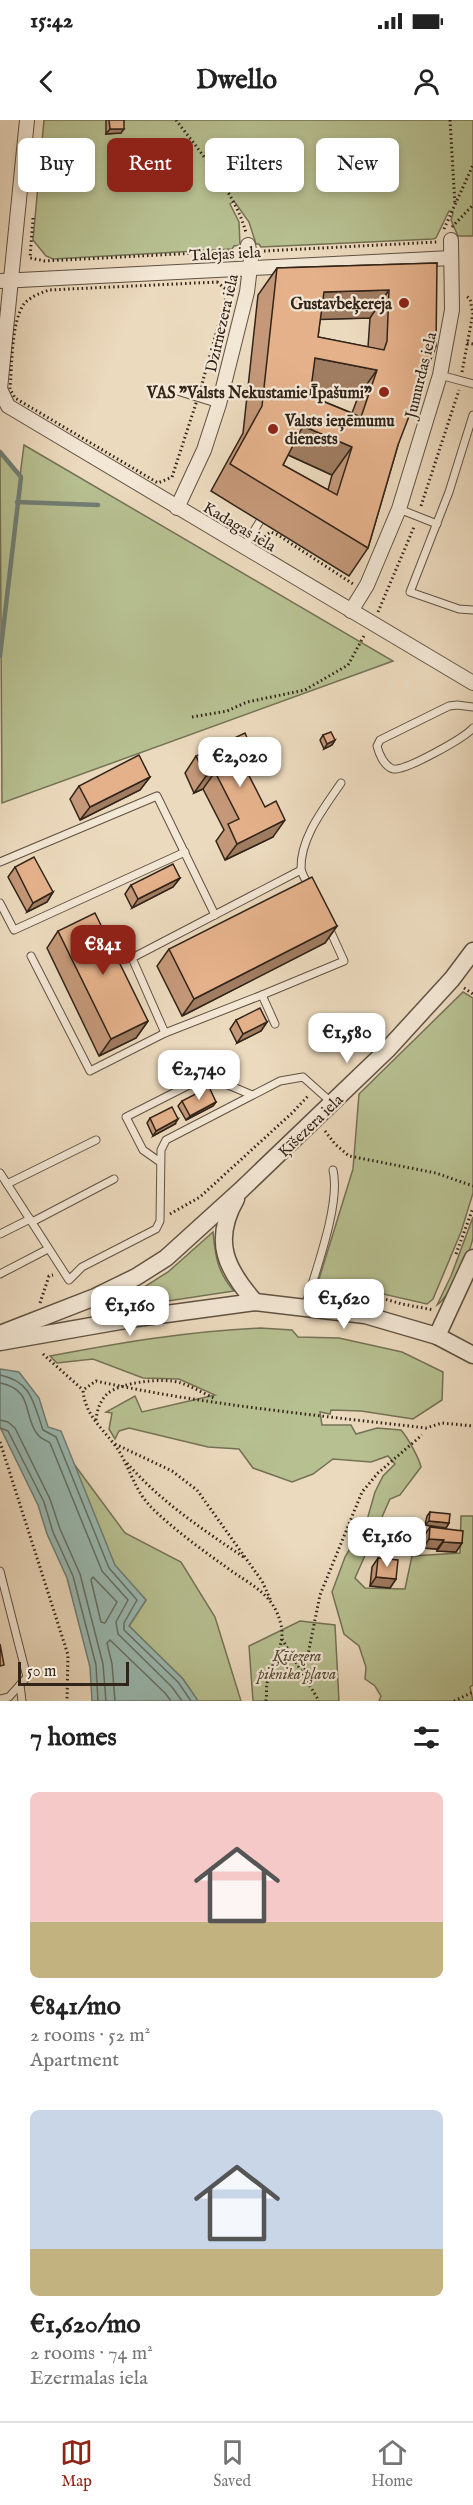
<!DOCTYPE html>
<html lang="en">
<head>
<meta charset="utf-8">
<style>
	:root { --surface:#fff; --page:#f2f2f2; --text:#222; --muted:#767676; --line:#e0e0e0; --accent:#8f2418 }
	body { margin:0; font-family:"IM FELL English",serif; background:var(--page); color:var(--text); height:100vh; display:flex; flex-direction:column; font-size:22px; white-space:nowrap }
	* { box-sizing:border-box; margin:0 }
	p { font-size:20px; color:var(--muted) }
	.icon { flex:none; width:33px; height:33px; fill:none; stroke:currentColor; stroke-width:2; stroke-linecap:round; stroke-linejoin:round }
	.map { position:relative; height:1581px; overflow:hidden }
	.drawer { display:flex; flex-direction:column; background:var(--surface); flex:1 }
	.drawer>* { flex:none }
	.banner { position:absolute; left:18px; top:18px; width:438px; height:54px; display:flex; gap:12px }
	.scale { position:absolute; left:18px; bottom:15px; width:111px; box-sizing:border-box; padding-left:6px; border:3px solid #322419; border-top:0; font-size:16px; line-height:21px; white-space:nowrap; color:#322419; -webkit-text-stroke:4px #f3e7d5; paint-order:stroke }
	.price { position:absolute; translate:-50% -51px; padding:0 14px; border-radius:12px; background:#fff; color:#222; font-size:20px; line-height:39px; filter:drop-shadow(0 2px 3px #0008) }
	.price::after { content:''; position:absolute; left:50%; top:36px; width:18px; height:14px; margin-left:-9px; background:inherit; clip-path:polygon(0 0,100% 0,50% 100%) }
	.price.active { background:var(--accent); color:#fff }
	ul { padding:0; list-style:none }
	li { display:grid; align-content:center; gap:12px; height:318px; padding:0 30px }
	li span { display:grid; place-items:center; height:186px; border-radius:9px; color:#555 }
	li>.icon { margin-inline-start:auto }
	span .icon { width:108px; height:108px; fill:#fffc; stroke-width:1 }
	li b { font-size:26px }
	h2 { display:flex; justify-content:space-between; align-items:center; height:72px; padding:0 30px; font-size:26px }
	.tag { padding:0 21px; border-radius:9px; background:var(--surface); box-shadow:0 3px 9px #0003; font-size:21px; line-height:54px }
	.tag.active { background:var(--accent); color:#fff }
	.status { display:flex; justify-content:space-between; align-items:center; height:42px; padding:0 30px; background:var(--surface); direction:ltr }
	.status svg { height:16px; fill:currentColor }
	header { display:flex; justify-content:space-between; align-items:center; height:78px; padding:0 30px; background:var(--surface); font-size:27px; font-weight:700 }
	.tab-bar { display:flex; justify-content:space-around; align-items:center; height:84px; border-top:2px solid var(--line); background:var(--surface); font-size:16px; color:var(--muted) }
	.tab-bar a { display:grid; justify-items:center; gap:3px }
	.tab-bar .active { color:var(--accent) }
	.map>svg:first-child { display:block }
	.green { fill:#b7c091; stroke:#747255; stroke-width:1.5 }
	.water { fill:#99bab3; stroke:#707e75; stroke-width:1.5 }
	.lines { fill:none; stroke-linecap:round; stroke-linejoin:round }
	.shore { stroke:#666f66; stroke-width:1.5 }
	.stream { stroke:#707e75; stroke-width:4.5 }
	.service-casing { stroke:#605242; stroke-width:9 }
	.minor-casing { stroke:#605242; stroke-width:16 }
	.tertiary-casing { stroke:#605242; stroke-width:19 }
	.path { stroke:#322419; stroke-width:3; stroke-dasharray:1.5 3; stroke-linecap:butt }
	.service { stroke:#f3e7d5; stroke-width:7 }
	.minor { stroke:#f3e7d5; stroke-width:14 }
	.tertiary { stroke:#f3e7d5; stroke-width:16 }
	.wall { fill:#c49878; stroke:#322419; stroke-width:1.5; fill-rule:evenodd }
	.shaded-wall { fill:#a07c61; stroke:#322419; stroke-width:1.5 }
	.building { fill:#e4b18b; stroke:#322419; stroke-width:1.5; fill-rule:evenodd }
	.poi-dot { fill:#8f2418; stroke:#f3e7d5; stroke-width:2 }
	.labels { text-anchor:middle; stroke-width:4.5; stroke-linejoin:round; paint-order:stroke }
	.street-label { font-size:16px; fill:#322419; stroke:#f3e7d5 }
	.poi-label { font-size:16px; font-weight:bold; fill:#322419; stroke:#f3e7d5; text-anchor:end }
	.park-label { font-size:16px; font-style:italic; fill:#534b37; stroke:#f3e7d5 }
</style>
</head>
<body>
<div class="status"><b>15:42</b><svg viewBox="0 0 49 12"><path d="M0 12V9h3v3zM5 12V6h3v6zM10 12V3h3v9zM15 12V0h3v12zM26 1h20v11H26zM47 4h2v5h-2z"/></svg></div>
<header><svg class="icon" aria-label="back" viewBox="0 0 24 24"><path d="M15 5l-7 7 7 7"/></svg>Dwello<svg class="icon" aria-label="person" viewBox="0 0 24 24"><circle cx="12" cy="8" r="4"/><path d="M4 21q1-7 8-7t8 7"/></svg></header>
<div class="map">
<svg width="473" height="1581" viewBox="0 0 473 1581">
	<rect width="100%" height="100%" fill="#ecdabe"/>
	<filter id="stains"><feTurbulence type="fractalNoise" baseFrequency=".00333" numOctaves="4"/><feColorMatrix values="0 0 0 0 .2 0 0 0 0 .09 0 0 0 0 .02 0 0 0 .5 -.17"/></filter>
	<radialGradient id="worn" r=".72"><stop offset=".6" stop-color="#630" stop-opacity="0"/><stop offset="1" stop-color="#630" stop-opacity=".3"/></radialGradient>
	<g class="green">
		<polygon points="44,0 473,0 473,116 458,116 451,100 453,93 449,91 436,118 433,119 261,127 259,124 256,124 249,102 234,81 230,84 239,102 240,125 234,126 232,129 53,139 46,136 33,120"/>
		<polygon points="24,325 393,541 2,683 0,332 20,356"/>
		<polygon points="463,872 473,878 473,1073 461,1112 433,1179 427,1184 357,1168 352,1179 315,1172 353,1049 359,974"/>
		<path d="M473,1097C473,1103 473,1110 473,1117C471,1132 449,1177 437,1185L451,1156Z"/>
		<path d="M213,1112C215,1136 218,1153 234,1171L108,1190L168,1152Z"/>
		<path d="M260,1208L292,1210L298,1217L339,1218L402,1232L443,1252L442,1280L413,1299L361,1291L331,1290L330,1294L320,1292L322,1305H351L356,1314L377,1308L401,1310C408,1318 419,1338 421,1347L400,1375L390,1379L355,1458L365,1468L405,1469L412,1436L460,1433L461,1396H473V1565L470,1567L473,1581H379L381,1576L375,1566L365,1559L366,1547L359,1526L344,1514L332,1472L345,1437L367,1400L375,1372L383,1356L395,1344L388,1336L371,1342L333,1339L313,1354L292,1362L253,1348L239,1329L208,1327L129,1308L119,1311L115,1319L109,1309L112,1293L106,1292L135,1276L142,1292L215,1275L179,1259L143,1258L93,1239L57,1243L50,1236C119,1223 189,1211 260,1208Z"/>
		<polygon points="71,1340 125,1413 181,1442 215,1497 241,1581 198,1581 183,1559 129,1506 146,1480 115,1446"/>
		<polygon points="300,1501 335,1505 339,1581 253,1581 249,1526"/>
	</g>
	<polygon class="water" points="0,1249 19,1252 39,1278 48,1307 61,1311 115,1445 146,1480 129,1506 183,1559 198,1581 92,1581 90,1547 67,1458 47,1414 38,1385 0,1307"/>
	<g class="lines">
		<g class="shore">
			<path d="M0,1255C32,1262 33,1282 43,1310L56,1317L109,1448L137,1480L124,1503V1510L178,1562L191,1581"/>
			<path d="M0,1263C35,1270 22,1296 38,1315C41,1319 46,1320 50,1323L102,1451L128,1480L116,1502L118,1514L172,1567L182,1581"/>
			<polyline points="0,1300 8,1302 15,1308 50,1379 60,1409 80,1454 103,1544 106,1581"/>
			<polyline points="0,1308 8,1311 44,1382 53,1412 73,1456 96,1545 98,1581"/>
			<polygon points="93,1457 117,1482 105,1503 101,1502 91,1460"/>
			<polyline points="115,1581 112,1544 107,1523 110,1520 165,1573 171,1581"/>
		</g>
		<g class="stream">
			<polyline points="0,332 21,357 0,536"/>
			<polyline points="17,382 98,385"/>
		</g>
		<defs>
			<g id="service">
				<polyline points="440,255 473,264"/>
				<polyline points="174,270 219,284"/>
				<polyline points="473,295 449,372 410,472 459,489 473,490"/>
				<polyline points="399,389 437,404"/>
				<polyline points="244,427 260,401"/>
				<path d="M473,587L457,585L449,586L380,620L377,626C379,634 384,646 393,649C406,651 464,618 473,608"/>
				<polyline points="0,742 157,676 215,795"/>
				<path d="M309,766C306,761 302,754 301,749C300,718 324,688 341,663"/>
				<polyline points="0,783 14,810 185,732"/>
				<polyline points="31,836 90,951 165,913 262,875"/>
				<polyline points="275,904 262,875 344,841 329,808"/>
				<polyline points="165,913 132,838 301,750"/>
				<polyline points="160,1042 143,1030 126,997 207,956 252,975"/>
				<polyline points="0,1053 69,1160 82,1147 156,1109 160,1101 161,1030 166,1020 280,961 303,957 332,983"/>
				<polyline points="7,1064 96,1020"/>
				<polyline points="32,1102 114,1059"/>
				<polyline points="0,1114 30,1099"/>
				<polyline points="0,1154 48,1129"/>
				<path d="M305,1187C315,1152 341,1084 333,1050"/>
				<polyline points="0,1451 27,1557 9,1577 0,1579"/>
				<polyline points="20,1565 22,1581"/>
			</g>
			<g id="minor">
				<polyline points="27,0 0,269 8,286 473,563"/>
				<polyline points="0,161 451,138"/>
				<polyline points="177,388 204,330 219,284 247,172 251,139 248,125"/>
				<polyline points="351,491 367,465 399,389 440,255 452,190 451,120"/>
			</g>
			<g id="tertiary">
				<path d="M236,1079C212,1121 226,1149 255,1182"/>
				<polyline points="0,1214 95,1177 136,1157 166,1138 241,1070 387,930 452,859 473,831"/>
				<polyline points="437,1216 473,1138"/>
				<polyline points="0,1222 137,1198 255,1182 365,1195 437,1216 473,1235"/>
			</g>
		</defs>
		<use href="#service" class="service-casing"/>
		<use href="#minor" class="minor-casing"/>
		<use href="#tertiary" class="tertiary-casing"/>
		<g class="path">
			<path d="M176,0C200,32 236,74 246,113"/>
			<polyline points="450,0 455,85"/>
			<polyline points="33,98 30,138 45,141 235,131"/>
			<polyline points="452,107 473,85"/>
			<polyline points="444,109 473,45"/>
			<polyline points="264,131 437,122"/>
			<path d="M217,162L228,171L200,271L172,357L158,363L15,278L10,269C12,247 11,202 24,184C30,177 40,173 49,170Z"/>
			<polyline points="467,223 473,224"/>
			<polyline points="462,252 473,193 470,179 465,175"/>
			<polyline points="421,386 459,270"/>
			<polyline points="263,421 266,415 271,412 278,415 353,464"/>
			<polyline points="378,492 414,407"/>
			<polyline points="192,597 227,591 247,582 305,570 348,545 365,514"/>
			<polyline points="464,868 473,874"/>
			<polyline points="325,1011 335,1024 349,1036 436,1053 473,1066"/>
			<polyline points="170,1094 200,1077 292,993 308,976"/>
			<polyline points="456,1134 473,1088"/>
			<polyline points="360,1172 402,1184 434,1190"/>
			<polyline points="40,1183 49,1156 53,1155"/>
			<polyline points="43,1234 83,1270"/>
			<path d="M96,1300C97,1290 100,1281 107,1274C121,1262 164,1257 181,1263C193,1267 205,1274 216,1279"/>
			<polyline points="0,1322 68,1535 67,1581"/>
			<polyline points="115,1324 172,1351 197,1370 262,1461 271,1481"/>
			<path d="M127,1343C161,1382 202,1409 245,1438"/>
			<polyline points="282,1519 319,1581"/>
			<polyline points="304,1554 320,1475 362,1372 378,1353 422,1315"/>
			<path d="M266,1581C267,1575 266,1568 267,1563C271,1544 286,1525 281,1505C274,1473 250,1465 226,1447C201,1429 173,1409 151,1387C133,1369 129,1343 114,1324C100,1306 85,1294 83,1270L96,1261C205,1285 316,1295 426,1308L442,1303L473,1306"/>
			<polyline points="454,1581 473,1572"/>
		</g>
		<use href="#service" class="service"/>
		<use href="#minor" class="minor"/>
		<use href="#tertiary" class="tertiary"/>
	</g>
	<g class="wall">
		<polygon points="106,0 124,0 121,13 106,14"/>
		<path d="M437,143L398,325L368,428L349,456L211,371L243,313L258,175L277,148ZM370,198L368,227L318,217L320,199ZM311,268L358,277L352,293L310,276ZM288,335L332,355L328,370L283,345Z"/>
		<polygon points="323,615 335,620 332,625 324,629 320,620"/>
		<polygon points="196,636 245,647 273,717 225,740 216,721 224,710 203,669 194,673 185,653"/>
		<polygon points="150,657 140,670 80,700 70,679 79,666"/>
		<polygon points="15,747 53,772 47,782 27,792 8,757"/>
		<polygon points="180,758 173,767 132,788 125,774 131,765"/>
		<polygon points="337,806 325,823 182,896 157,846 169,829"/>
		<polygon points="58,811 148,901 136,918 99,936 47,828"/>
		<polygon points="236,900 267,902 261,911 237,923 230,909"/>
		<polygon points="182,981 216,982 213,986 186,1000 178,986"/>
		<polygon points="150,998 175,1004 153,1016 147,1003"/>
		<polygon points="430,1392 449,1403 446,1408 425,1405 427,1396"/>
		<polygon points="430,1407 462,1423 456,1432 437,1431 437,1429 423,1428 424,1416"/>
		<polygon points="378,1438 396,1459 390,1468 370,1466 372,1447"/>
	</g>
	<g class="shaded-wall">
		<polygon points="110,9 124,9 121,13 106,14"/>
		<polygon points="389,170 370,198 304,200 324,172"/>
		<polygon points="315,238 377,250 358,277 296,265"/>
		<polygon points="303,306 352,327 332,355 284,333"/>
		<polygon points="335,620 332,625 324,629 327,624"/>
		<polygon points="254,634 243,651 241,640"/>
		<polygon points="215,652 203,669 194,673 206,656"/>
		<polygon points="150,657 140,670 80,700 90,687"/>
		<polygon points="285,700 273,717 225,740 237,724"/>
		<polygon points="180,758 173,767 132,788 138,779"/>
		<polygon points="53,772 47,782 27,792 33,783"/>
		<polygon points="337,806 325,823 182,896 194,879"/>
		<polygon points="148,901 136,918 99,936 111,919"/>
		<polygon points="267,902 261,911 237,923 243,914"/>
		<polygon points="216,982 213,986 186,1000 190,996"/>
		<polygon points="178,999 175,1004 153,1016 156,1011"/>
		<polygon points="429,1401 449,1403 446,1408 425,1405"/>
		<polygon points="429,1419 444,1420 437,1429 423,1428"/>
		<polygon points="443,1422 462,1423 456,1432 437,1431"/>
		<polygon points="376,1457 396,1459 390,1468 370,1466"/>
	</g>
	<g class="building">
		<polygon points="109,0 124,0 124,9 110,9"/>
		<path d="M437,143L436,226L398,325L368,428L230,344L262,286L277,148ZM389,170L387,221L384,230L318,217L324,172ZM315,238L377,250L361,297L310,276ZM303,306L352,327L337,375L283,345Z"/>
		<polygon points="331,612 335,620 327,624 323,615"/>
		<polygon points="245,613 254,634 241,640 265,687 276,681 285,700 237,724 228,704 239,699 215,652 206,656 196,636"/>
		<polygon points="139,635 150,657 90,687 79,666"/>
		<polygon points="34,737 53,772 33,783 15,747"/>
		<polygon points="173,744 180,758 138,779 131,765"/>
		<polygon points="312,757 337,806 194,879 169,829"/>
		<polygon points="95,793 148,901 111,919 58,811"/>
		<polygon points="260,888 267,902 243,914 236,900"/>
		<polygon points="209,967 216,982 190,996 182,981"/>
		<polygon points="172,987 178,999 156,1011 150,998"/>
		<polygon points="430,1392 450,1394 449,1403 429,1401"/>
		<polygon points="430,1407 463,1411 462,1423 443,1422 444,1420 429,1419"/>
		<polygon points="378,1438 398,1440 396,1459 376,1457"/>
		<polygon points="0,1524 4,1545 0,1546"/>
	</g>
	<g class="poi-dot">
		<circle cx="404" cy="183" r="6"/>
		<circle cx="384" cy="272" r="6"/>
		<circle cx="273" cy="309" r="6"/>
	</g>
	<g class="labels">
		<g class="street-label">
			<text transform="translate(225 133) rotate(-3)" y="6">Talejas iela</text>
			<text transform="translate(221 203) rotate(-77)" y="6">Dzirnezera iela</text>
			<text transform="translate(420 255) rotate(-76)" y="6">Jumurdas iela</text>
			<text transform="translate(240 406) rotate(31)" y="6">Kadagas iela</text>
			<text transform="translate(310 1005) rotate(-44)" y="6">Ķīšezera iela</text>
		</g>
		<g class="poi-label">
			<text x="392" y="189">Gustavbeķereja</text>
			<text x="372" y="278">VAS "Valsts Nekustamie Īpašumi"</text>
			<text x="285" y="306" text-anchor="start">Valsts ieņēmumu<tspan x="285" dy="18">dienests</tspan></text>
		</g>
		<g class="park-label">
			<text x="297" y="1541">Ķīšezera<tspan x="297" dy="18">piknika pļava</tspan></text>
		</g>
	</g>
	<rect width="100%" height="100%" filter="url(#stains)"/>
	<rect width="100%" height="100%" fill="url(#worn)"/>
</svg>
<div class="scale">50 m</div>
<b class="price" style="left:240px;top:668px">€2,020</b>
<b class="price active" style="left:103px;top:856px">€841</b>
<b class="price" style="left:347px;top:944px">€1,580</b>
<b class="price" style="left:199px;top:981px">€2,740</b>
<b class="price" style="left:344px;top:1210px">€1,620</b>
<b class="price" style="left:130px;top:1217px">€1,160</b>
<b class="price" style="left:387px;top:1448px">€1,160</b>
<div class="banner">
<a class="tag">Buy</a>
<a class="tag active">Rent</a>
<a class="tag">Filters</a>
<a class="tag">New</a>
</div>
</div>
<section class="drawer">
<h2>7 homes<svg class="icon" aria-label="filters" viewBox="0 0 24 24"><path d="M4 7h16M4 17h16"/><circle cx="9" cy="7" r="2"/><circle cx="15" cy="17" r="2"/></svg></h2>
<ul>
<li><span style="background:linear-gradient(#f6c9c9 70%,#c2b280 0)"><svg class="icon" aria-label="home" viewBox="0 0 24 24"><path d="M3 11l9-7 9 7M6 9v11h12V9"/></svg></span><div><b>€841/mo</b><p>2 rooms · 52 m²</p><p>Apartment</p></div></li>
<li><span style="background:linear-gradient(#c9d6e8 75%,#c2b280 0)"><svg class="icon" aria-label="home" viewBox="0 0 24 24"><path d="M3 11l9-7 9 7M6 9v11h12V9"/></svg></span><div><b>€1,620/mo</b><p>2 rooms · 74 m²</p><p>Ezermalas iela</p></div></li>
</ul>
</section>
<nav class="tab-bar">
<a class="active"><svg class="icon" aria-label="map" viewBox="0 0 24 24"><path d="M3 6l6-2 6 2 6-2v14l-6 2-6-2-6 2zM9 4v14M15 6v14"/></svg>Map</a>
<a><svg class="icon" aria-label="saved" viewBox="0 0 24 24"><path d="M7 4h10v16l-5-4-5 4z"/></svg>Saved</a>
<a><svg class="icon" aria-label="home" viewBox="0 0 24 24"><path d="M3 11l9-7 9 7M6 9v11h12V9"/></svg>Home</a>
</nav>
</body>
</html>
